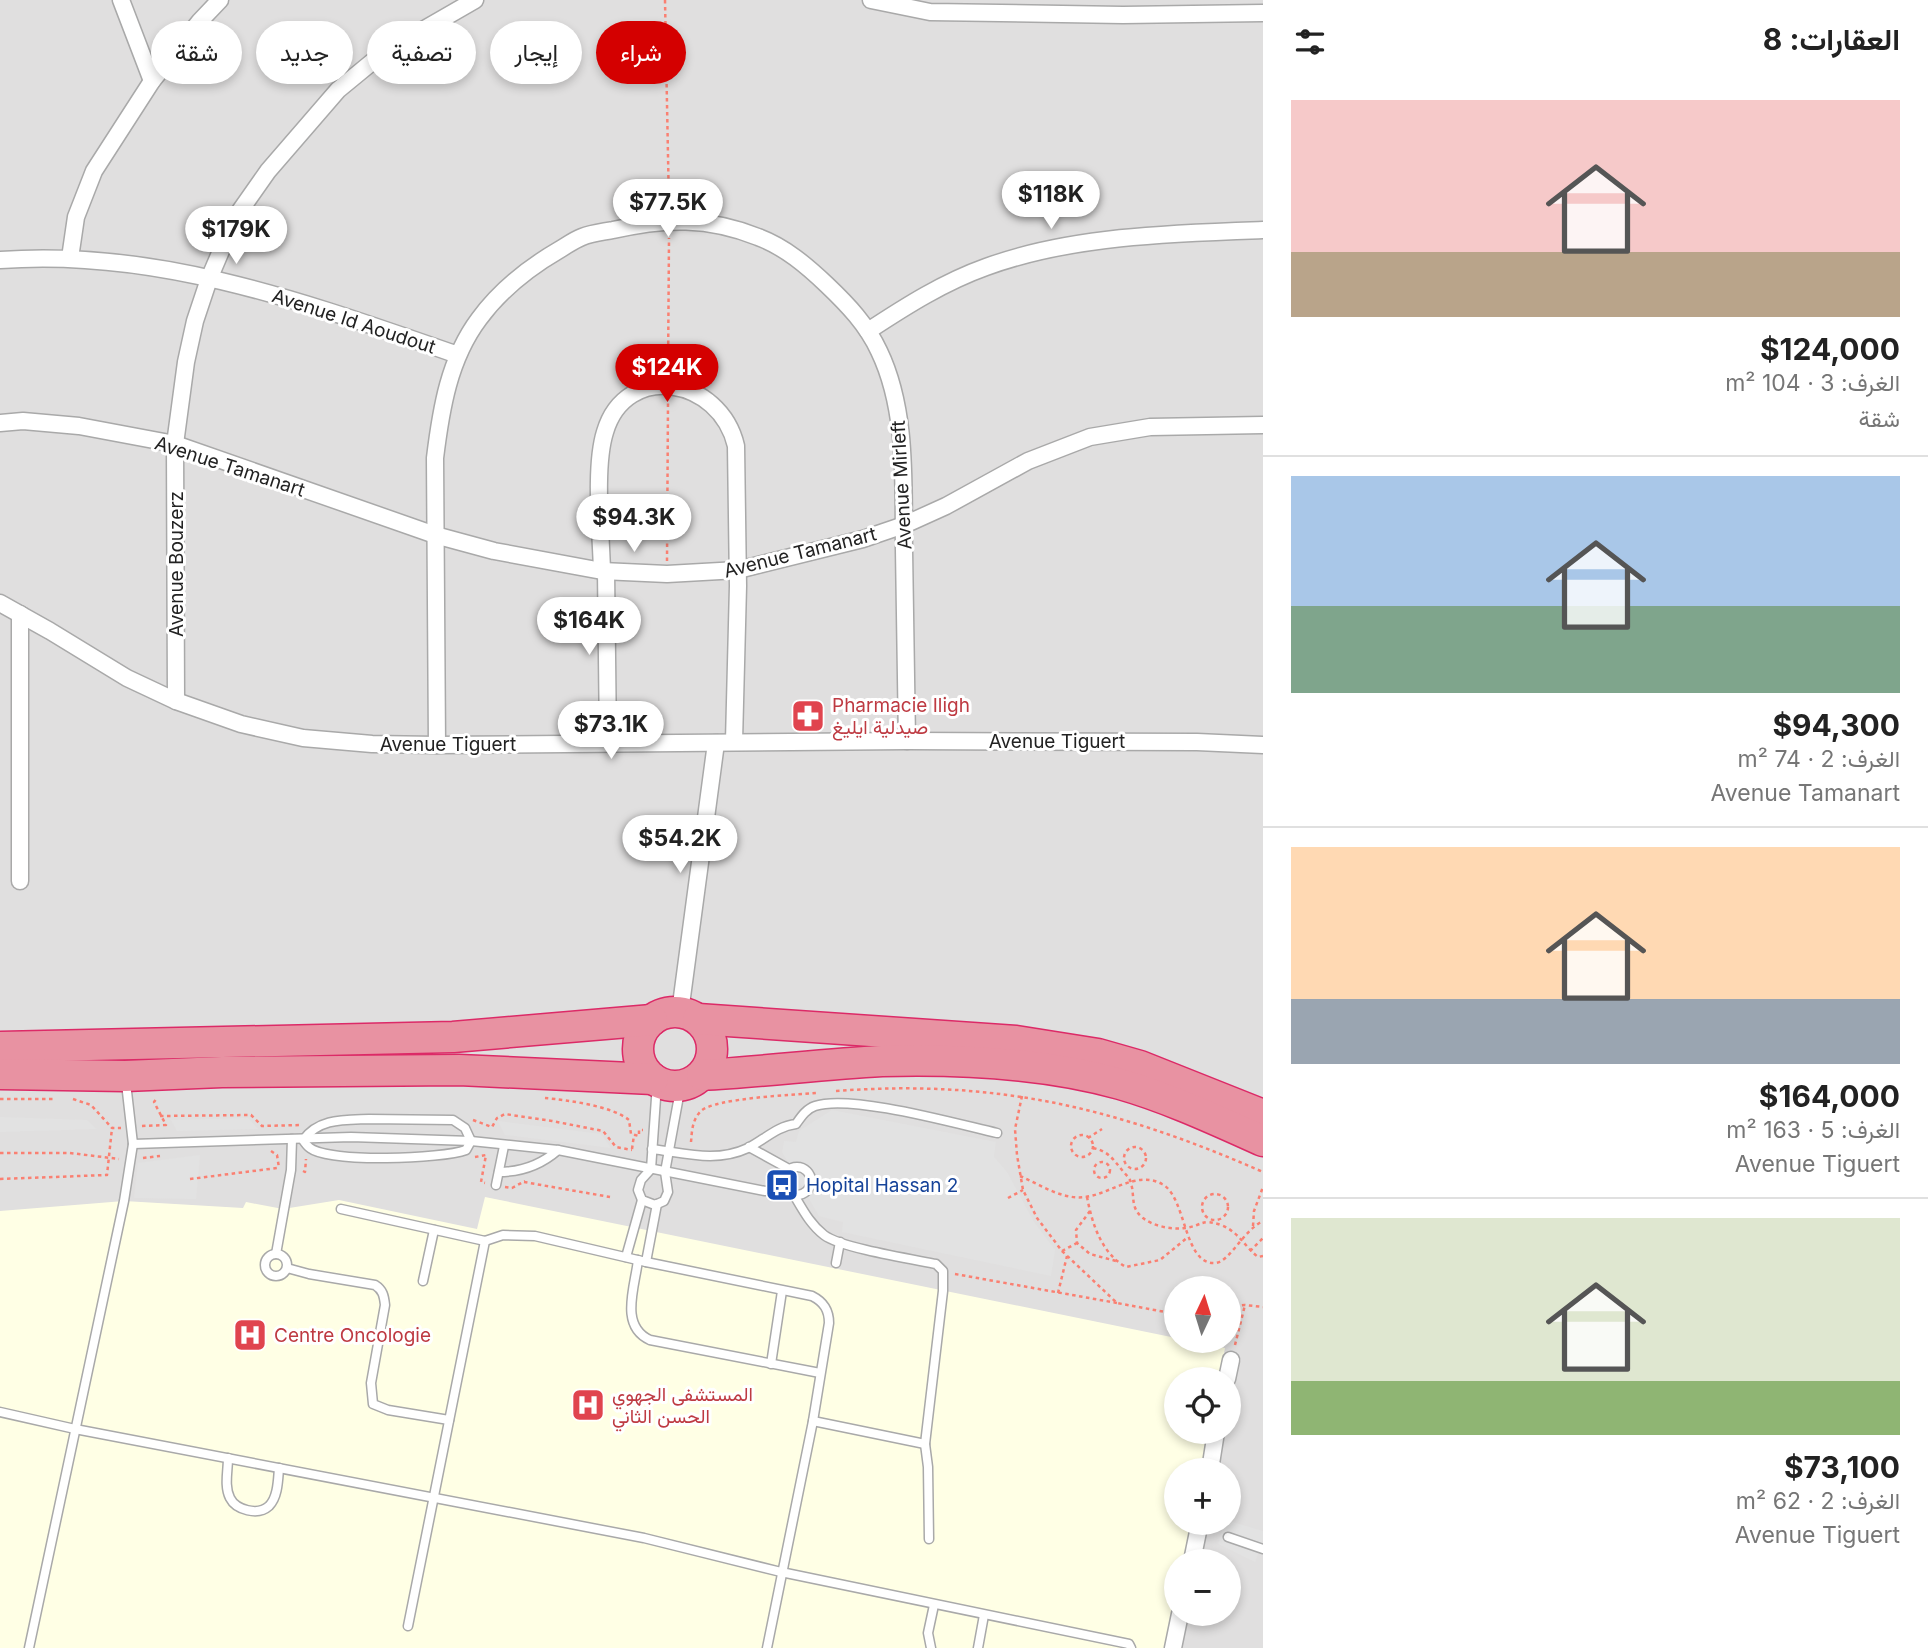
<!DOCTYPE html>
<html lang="ar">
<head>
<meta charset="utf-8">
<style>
	:root { --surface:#fff; --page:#f2f2f2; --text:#222; --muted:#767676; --line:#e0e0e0; --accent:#d40000 }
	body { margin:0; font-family:Inter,Vazirmatn,sans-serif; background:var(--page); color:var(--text); direction:rtl; height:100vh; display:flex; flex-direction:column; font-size:26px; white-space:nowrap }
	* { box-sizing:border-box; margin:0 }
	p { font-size:23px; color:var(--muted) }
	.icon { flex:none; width:38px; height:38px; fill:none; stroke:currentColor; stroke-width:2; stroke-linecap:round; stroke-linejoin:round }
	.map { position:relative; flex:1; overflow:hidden; direction:ltr }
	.panel { display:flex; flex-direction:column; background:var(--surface); width:665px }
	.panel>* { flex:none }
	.guide { position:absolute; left:21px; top:21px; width:665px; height:63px; direction:rtl; display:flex; gap:14px }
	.needle { width:46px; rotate:4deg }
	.tools { position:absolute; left:1164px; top:1276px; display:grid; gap:14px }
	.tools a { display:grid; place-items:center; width:77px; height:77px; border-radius:50%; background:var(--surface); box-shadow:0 4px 10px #0003; font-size:35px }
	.price { position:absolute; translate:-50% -60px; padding:0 16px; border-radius:24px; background:#fff; color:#222; font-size:23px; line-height:46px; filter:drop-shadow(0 2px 4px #0008) }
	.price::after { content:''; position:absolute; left:50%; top:42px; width:21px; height:16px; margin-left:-10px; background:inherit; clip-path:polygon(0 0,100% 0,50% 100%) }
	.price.current { background:var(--accent); color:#fff }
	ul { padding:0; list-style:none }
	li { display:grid; align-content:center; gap:14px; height:371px; padding:0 28px }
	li+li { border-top:2px solid var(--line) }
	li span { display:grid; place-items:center; height:217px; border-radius:0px; color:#555 }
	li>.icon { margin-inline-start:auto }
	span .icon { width:126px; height:126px; fill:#fffc; stroke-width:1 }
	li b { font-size:30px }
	h2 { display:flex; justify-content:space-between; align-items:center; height:84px; padding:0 28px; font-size:30px }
	.tag { padding:0 24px; border-radius:32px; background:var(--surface); box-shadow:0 4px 10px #0003; font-size:24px; line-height:63px }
	.tag.current { background:var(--accent); color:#fff }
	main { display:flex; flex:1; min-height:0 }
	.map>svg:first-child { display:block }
	.residential { fill:#e0dfdf; fill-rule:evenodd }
	.education { fill:#ffffe5 }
	.parking { fill:#e2e2e2 }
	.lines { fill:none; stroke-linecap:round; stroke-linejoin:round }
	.lane-casing { stroke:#a9a9a9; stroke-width:11 }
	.street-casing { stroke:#a9a9a9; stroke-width:19 }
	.highway-casing { stroke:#dc2a67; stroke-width:33 }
	.path { stroke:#fa8072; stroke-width:2.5; stroke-dasharray:3.5 3.5; stroke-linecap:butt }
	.lane { stroke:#fff; stroke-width:8 }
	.street { stroke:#fff; stroke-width:16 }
	.highway { stroke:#e892a2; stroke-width:30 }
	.labels { text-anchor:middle; stroke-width:6; stroke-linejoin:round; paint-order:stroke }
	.street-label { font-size:19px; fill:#222; stroke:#fff }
	.health-label { font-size:19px; fill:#be3a42; stroke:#fff; text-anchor:start }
	.transit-label { font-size:19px; fill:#164399; stroke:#fff; text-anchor:start }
</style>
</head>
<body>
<main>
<section class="panel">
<h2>العقارات: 8<svg class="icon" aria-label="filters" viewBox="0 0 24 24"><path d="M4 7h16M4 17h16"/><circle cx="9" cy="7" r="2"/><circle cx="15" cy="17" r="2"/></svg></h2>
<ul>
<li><span style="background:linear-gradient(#f6c9c9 70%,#b9a48a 0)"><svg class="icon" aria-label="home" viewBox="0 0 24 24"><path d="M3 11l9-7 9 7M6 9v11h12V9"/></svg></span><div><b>$124,000</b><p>الغرف: 3 · 104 m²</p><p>شقة</p></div></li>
<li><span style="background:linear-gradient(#a9c7e8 60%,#7fa58c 0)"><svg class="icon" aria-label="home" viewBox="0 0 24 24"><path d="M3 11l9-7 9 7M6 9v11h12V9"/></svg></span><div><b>$94,300</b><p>الغرف: 2 · 74 m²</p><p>Avenue Tamanart</p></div></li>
<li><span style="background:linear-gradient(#ffd9b3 70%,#9aa5b1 0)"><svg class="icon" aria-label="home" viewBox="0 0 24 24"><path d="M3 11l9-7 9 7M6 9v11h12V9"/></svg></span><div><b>$164,000</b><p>الغرف: 5 · 163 m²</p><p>Avenue Tiguert</p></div></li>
<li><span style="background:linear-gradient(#dfe7d0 75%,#8fb573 0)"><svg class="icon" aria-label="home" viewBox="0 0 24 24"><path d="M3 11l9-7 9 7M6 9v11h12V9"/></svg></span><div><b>$73,100</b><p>الغرف: 2 · 62 m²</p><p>Avenue Tiguert</p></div></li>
</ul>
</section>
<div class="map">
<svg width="1263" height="1648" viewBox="0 0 1263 1648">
	<rect width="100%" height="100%" fill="#f2efe9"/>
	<path class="residential" d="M0,0H1263V1648H0ZM1176,1288H1228V1340H1176ZM1176,1379H1228V1432H1176ZM1176,1470H1228V1522H1176ZM1176,1561H1228V1614H1176Z"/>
	<polygon class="education" points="485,1197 1176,1338 1176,1340 1189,1341 1225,1348 1219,1379 1176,1379 1176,1432 1209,1432 1201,1470 1176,1470 1176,1522 1191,1523 1184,1561 1176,1561 1176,1600 1167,1648 0,1648 0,1211 124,1201 243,1208 246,1202 283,1209 339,1200 477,1229"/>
	<g class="parking">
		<polygon points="832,1110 996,1142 994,1157 1007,1172 1034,1222 1055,1250 1051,1276 842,1232 843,1222 819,1216 782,1152 784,1141 796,1142 799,1131"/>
		<polygon points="0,1117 87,1120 97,1129 0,1132"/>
		<polygon points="248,1118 258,1129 177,1131 171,1120"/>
		<polygon points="498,1121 601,1134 611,1148 505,1135"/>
		<polygon points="200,1155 196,1199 134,1198 138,1163"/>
		<polygon points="1229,1521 1263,1531 1263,1540 1255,1562 1218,1544 1224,1523"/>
	</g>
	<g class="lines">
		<defs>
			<g id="lane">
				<polyline points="126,1083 133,1144 351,1137 471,1141 558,1150 765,1191 785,1189"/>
				<polyline points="657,1084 651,1169 641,1180 638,1190 642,1200 655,1205 664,1201 668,1192 665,1172 681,1085"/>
				<path d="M369,1119L453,1120L465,1128L471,1141L466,1150C442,1159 330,1163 310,1148C307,1146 305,1143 303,1140C319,1118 344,1120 369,1119Z"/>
				<polyline points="749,1147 789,1169"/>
				<path d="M652,1149C685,1153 716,1163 748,1148C764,1140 777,1126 796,1124C801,1117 806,1109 815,1106C851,1094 957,1124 997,1133"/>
				<circle cx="797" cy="1181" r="14"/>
				<path d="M499,1172C521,1172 542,1164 558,1150"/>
				<polyline points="496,1185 504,1146"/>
				<path d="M794,1195C803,1210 810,1224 824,1235C841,1248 911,1259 936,1264L943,1271V1291L925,1444L928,1467L929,1539"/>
				<path d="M341,1209L485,1241L503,1235L535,1236L646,1262L812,1296C824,1302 829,1310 829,1323L813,1421L767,1648"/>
				<circle cx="276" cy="1265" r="11"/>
				<polyline points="276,1254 291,1170 292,1139"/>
				<polyline points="626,1257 642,1200"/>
				<path d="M638,1260C635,1287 619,1326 650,1340L820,1373"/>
				<polyline points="646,1262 657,1204"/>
				<polyline points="836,1263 840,1242"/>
				<path d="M287,1268L309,1274L375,1285C383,1290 384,1296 385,1305L371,1383L373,1404L388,1410L449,1420"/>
				<polyline points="423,1281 434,1230"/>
				<polyline points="771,1364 782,1291"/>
				<polyline points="0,1412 75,1429 644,1538 781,1572 1129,1644 1131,1648"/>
				<polyline points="813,1421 925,1444"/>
				<path d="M228,1458C228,1471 224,1486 230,1498C236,1510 258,1516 269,1506C278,1497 278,1480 279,1468"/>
				<polyline points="1228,1537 1263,1549"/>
				<polyline points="408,1626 485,1241"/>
				<polyline points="29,1648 124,1201 133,1144"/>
				<polyline points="931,1648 928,1633 934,1605"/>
				<polyline points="978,1648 984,1615"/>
			</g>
			<g id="street">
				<polyline points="121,0 152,81"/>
				<polyline points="871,0 930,12 1123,15 1263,13"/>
				<polyline points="70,258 76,217 94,171 152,81 200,21 220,0"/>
				<path d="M0,260C159,248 310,304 458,355"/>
				<path d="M868,331C906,306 944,282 986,267C1070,236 1174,233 1263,230"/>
				<polyline points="0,423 23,421 79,426 175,444 435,535 494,551 602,571 667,574 738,570 863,539 904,525 946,506 1028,461 1090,437 1150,427 1263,425"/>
				<path d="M602,571C601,533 594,467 605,432C626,361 720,377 736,446L738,586L734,741"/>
				<polyline points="606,571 608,743"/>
				<polyline points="0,603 50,631 127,678 176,701 241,724 303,738 372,744 437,745 907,741 1197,742 1263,745"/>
				<polyline points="176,701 175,444 186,362 195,321 209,279 235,218 268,171 338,90 383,53 475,0"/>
				<path d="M437,745L435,458C441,409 449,359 479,319C501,289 528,268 559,250C566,246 574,240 582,237C592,233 603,232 613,230C665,218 708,217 758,237C785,247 807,266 827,285C848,305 867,325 879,351C908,411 903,485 904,550C905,613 906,677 907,741"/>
				<polyline points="20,881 20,614"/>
				<polyline points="680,1012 716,743"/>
				<polyline points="1227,1379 1231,1360"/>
				<polyline points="1210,1470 1216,1432"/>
				<polyline points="1192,1561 1200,1522"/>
				<polyline points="1173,1648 1180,1614"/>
			</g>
			<g id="highway">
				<circle cx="675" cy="1049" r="37"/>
				<polyline points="698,1019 1016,1041 1098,1054 1140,1066 1263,1115"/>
				<polyline points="0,1047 453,1037 652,1020"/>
				<polyline points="0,1074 125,1076 222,1072 459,1070 653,1079"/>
				<path d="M702,1075C762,1072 822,1064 882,1061C958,1059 1046,1063 1120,1084C1169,1098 1216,1120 1263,1141"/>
			</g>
		</defs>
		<use href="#lane" class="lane-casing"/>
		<use href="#street" class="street-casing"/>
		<use href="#highway" class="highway-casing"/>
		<g class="path">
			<polyline points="665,0 669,207"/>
			<polyline points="668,372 669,238"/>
			<polyline points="667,561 668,403"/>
			<path d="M836,1091C997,1079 1117,1108 1263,1172"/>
			<polyline points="1022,1096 1015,1129 1017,1155 1023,1190 1037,1218 1062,1251 1117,1303 1176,1314"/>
			<path d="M545,1098C567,1100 612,1106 629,1120L631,1134L639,1136V1130H643"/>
			<polyline points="0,1099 53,1099"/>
			<polyline points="73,1099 91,1105 112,1128 121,1128"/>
			<polyline points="160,1116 251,1115 262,1126 302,1125"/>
			<polyline points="473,1120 492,1127 497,1118 505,1114 552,1121 603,1131 616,1147 632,1150"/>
			<polyline points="142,1126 166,1125 154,1102 157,1098"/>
			<circle cx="1082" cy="1146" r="11"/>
			<polyline points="1088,1138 1102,1129"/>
			<path d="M691,1142C692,1131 692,1120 701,1111C715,1098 793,1095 816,1093"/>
			<circle cx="1135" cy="1158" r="11"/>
			<path d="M1093,1148C1108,1151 1113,1159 1122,1170C1125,1174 1130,1178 1131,1183C1135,1197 1130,1208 1143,1218C1153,1226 1172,1230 1185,1228C1202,1226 1201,1218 1221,1225C1239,1232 1244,1246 1258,1257L1263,1256"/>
			<polyline points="632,1149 634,1135"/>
			<polyline points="271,1151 277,1155 279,1168"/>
			<polyline points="0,1153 70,1153 119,1159"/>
			<polyline points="475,1157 486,1155 481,1182 485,1183"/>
			<polyline points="143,1158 160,1156"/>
			<circle cx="1102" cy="1170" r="8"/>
			<polyline points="303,1171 305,1172 306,1159"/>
			<path d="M1020,1176C1041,1185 1062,1200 1085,1197C1110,1194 1137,1170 1162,1184C1187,1197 1183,1266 1216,1263C1230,1261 1244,1230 1263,1221"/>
			<polyline points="0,1179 107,1175 112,1128"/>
			<polyline points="190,1179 277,1168"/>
			<polyline points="524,1182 610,1197"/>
			<polyline points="505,1187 512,1188 525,1181"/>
			<circle cx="1215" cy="1207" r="13"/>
			<path d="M1087,1197C1092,1223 1101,1253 1126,1267L1160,1260L1188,1237"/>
			<polyline points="1008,1198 1023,1190"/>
			<polyline points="1090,1211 1076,1230 1077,1243 1090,1254 1116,1261"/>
			<polyline points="1253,1226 1254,1211 1263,1187"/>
			<polyline points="1062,1251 1077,1243"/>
			<polyline points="1250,1251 1263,1238"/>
			<polyline points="955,1274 1117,1303"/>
			<polyline points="1058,1293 1067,1256"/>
			<polyline points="1228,1307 1245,1305 1263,1307"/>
			<polyline points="1235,1345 1245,1305"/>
		</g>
		<use href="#lane" class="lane"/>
		<use href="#street" class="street"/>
		<use href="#highway" class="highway"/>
	</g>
	<defs>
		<symbol id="pharmacy-square" viewBox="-11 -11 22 22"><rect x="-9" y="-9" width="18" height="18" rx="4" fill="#e0444e" stroke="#fff"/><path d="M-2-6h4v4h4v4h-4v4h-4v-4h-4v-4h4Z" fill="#fff"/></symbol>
		<symbol id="bus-square" viewBox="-11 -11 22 22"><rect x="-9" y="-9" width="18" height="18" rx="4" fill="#1a4fb4" stroke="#fff"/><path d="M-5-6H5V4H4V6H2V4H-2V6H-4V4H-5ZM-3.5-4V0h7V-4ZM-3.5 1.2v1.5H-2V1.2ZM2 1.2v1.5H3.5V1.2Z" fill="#fff"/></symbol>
		<symbol id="hospital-square" viewBox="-11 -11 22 22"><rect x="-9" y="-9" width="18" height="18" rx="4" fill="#e0444e" stroke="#fff"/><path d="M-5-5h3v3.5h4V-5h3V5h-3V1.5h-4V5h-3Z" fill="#fff"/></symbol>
	</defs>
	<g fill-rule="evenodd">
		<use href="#pharmacy-square" x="789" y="697" width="38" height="38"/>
		<use href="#bus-square" x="763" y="1166" width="38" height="38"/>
		<use href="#hospital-square" x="231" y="1316" width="38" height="38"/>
		<use href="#hospital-square" x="569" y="1386" width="38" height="38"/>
	</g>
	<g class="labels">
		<g class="street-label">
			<text transform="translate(354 321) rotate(18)" y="7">Avenue Id Aoudout</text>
			<text transform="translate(230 466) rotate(18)" y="7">Avenue Tamanart</text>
			<text transform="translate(901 485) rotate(-93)" y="7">Avenue Mirleft</text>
			<text transform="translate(800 552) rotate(-14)" y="7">Avenue Tamanart</text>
			<text transform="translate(176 564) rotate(-90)" y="7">Avenue Bouzerz</text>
			<text x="1057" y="748">Avenue Tiguert</text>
			<text x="448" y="751">Avenue Tiguert</text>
		</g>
		<g class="health-label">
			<text x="832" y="712">Pharmacie Iligh<tspan x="832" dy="22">صيدلية ايليغ</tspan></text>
			<text x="274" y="1342">Centre Oncologie</text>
			<text x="612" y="1401">المستشفى الجهوي<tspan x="612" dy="22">الحسن الثاني</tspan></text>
		</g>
		<g class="transit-label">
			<text x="806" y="1192">Hopital Hassan 2</text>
		</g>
	</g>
</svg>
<div class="tools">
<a><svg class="needle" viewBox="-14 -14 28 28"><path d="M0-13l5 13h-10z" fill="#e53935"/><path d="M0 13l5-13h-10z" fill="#767676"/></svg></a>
<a><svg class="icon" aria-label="locate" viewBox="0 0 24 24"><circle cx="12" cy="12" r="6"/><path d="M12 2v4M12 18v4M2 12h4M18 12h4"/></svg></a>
<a>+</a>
<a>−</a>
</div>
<b class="price" style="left:1051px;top:231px">$118K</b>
<b class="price" style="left:668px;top:239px">$77.5K</b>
<b class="price" style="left:236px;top:266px">$179K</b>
<b class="price current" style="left:667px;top:404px">$124K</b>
<b class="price" style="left:634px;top:554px">$94.3K</b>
<b class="price" style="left:589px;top:657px">$164K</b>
<b class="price" style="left:611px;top:761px">$73.1K</b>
<b class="price" style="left:680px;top:875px">$54.2K</b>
<div class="guide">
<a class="tag current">شراء</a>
<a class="tag">إيجار</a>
<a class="tag">تصفية</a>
<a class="tag">جديد</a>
<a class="tag">شقة</a>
</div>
</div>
</main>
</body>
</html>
